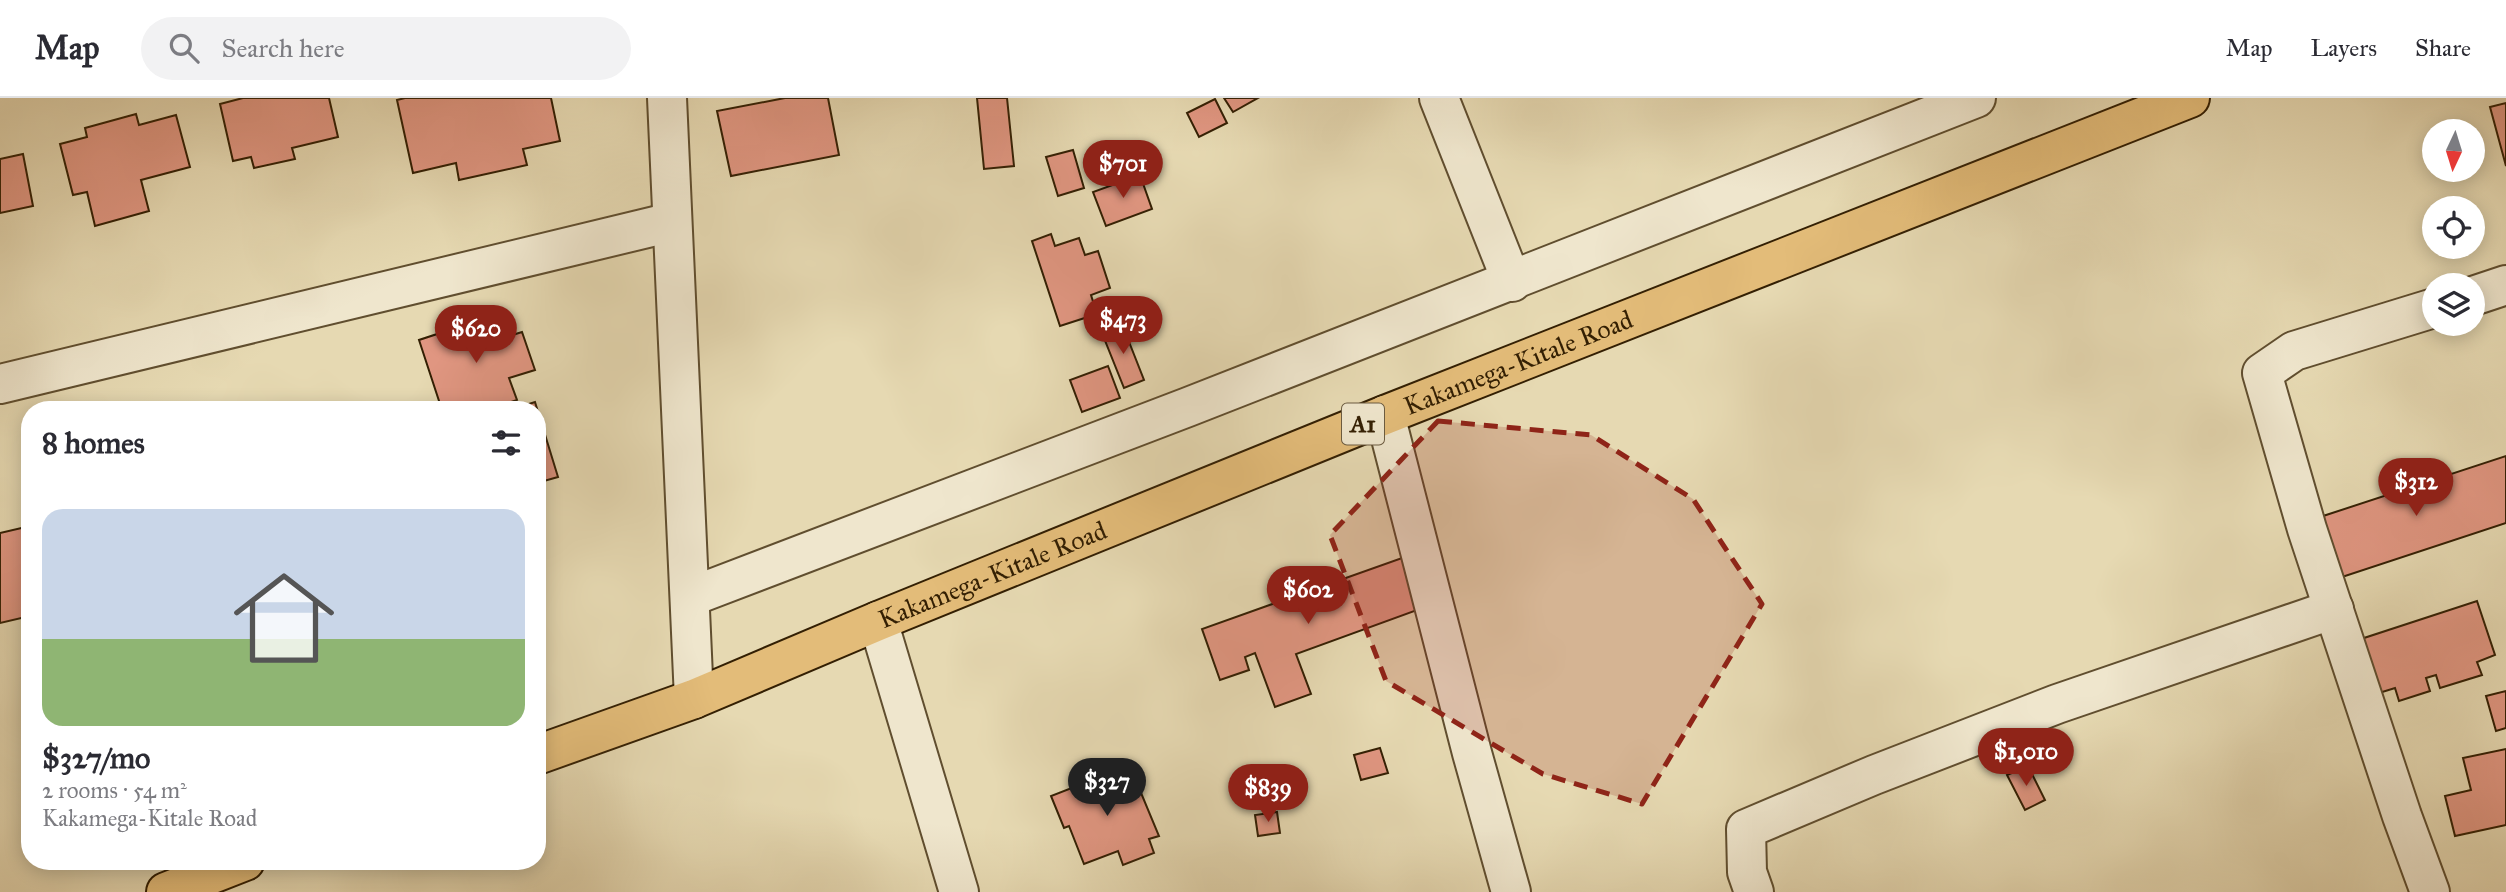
<!DOCTYPE html>
<html lang="en">
<head>
<meta charset="utf-8">
<style>
	:root { --surface:#fff; --page:#f2f2f3; --text:#2b2b33; --muted:#7c7c81; --line:#e1e1e2; --accent:#8f2418 }
	body { margin:0; font-family:"IM FELL Great Primer",serif; background:var(--page); color:var(--text); height:100vh; display:flex; flex-direction:column; font-size:26px; white-space:nowrap }
	* { box-sizing:border-box; margin:0 }
	p { font-size:23px; color:var(--muted) }
	.icon { flex:none; width:38px; height:38px; fill:none; stroke:currentColor; stroke-width:2; stroke-linecap:round; stroke-linejoin:round }
	.map { position:relative; flex:1; overflow:hidden }
	.panel { position:absolute; left:21px; top:303px; width:525px; height:469px; display:flex; flex-direction:column; background:var(--surface); border-radius:28px; box-shadow:0 4px 18px #0003 }
	.panel>* { flex:none }
	.needle { width:46px; rotate:184deg }
	.tools { position:absolute; left:2422px; top:21px; display:grid; gap:14px }
	.tools a { display:grid; place-items:center; width:63px; height:63px; border-radius:50%; background:var(--surface); box-shadow:0 4px 18px #0003; font-size:35px }
	.price { position:absolute; translate:-50% -60px; padding:0 16px; border-radius:24px; background:var(--accent); color:#fff; font-size:23px; line-height:46px; filter:drop-shadow(0 2px 4px #0008) }
	.price::after { content:''; position:absolute; left:50%; top:42px; width:21px; height:16px; margin-left:-10px; background:inherit; clip-path:polygon(0 0,100% 0,50% 100%) }
	.price.current { background:#222; color:#fff }
	ul { padding:0; list-style:none }
	li { display:grid; align-content:center; gap:14px; height:371px; padding:0 21px }
	li+li { border-top:2px solid var(--line) }
	li span { display:grid; place-items:center; height:217px; border-radius:21px; color:#555 }
	li>.icon { margin-inline-start:auto }
	span .icon { width:126px; height:126px; fill:#fffc; stroke-width:1 }
	li b { font-size:30px }
	h2 { display:flex; justify-content:space-between; align-items:center; height:84px; padding:0 21px; font-size:30px }
	header { display:flex; align-items:center; gap:42px; box-sizing:border-box; height:98px; padding:0 35px; background:var(--surface); border-bottom:2px solid var(--line) }
	header strong { font-size:33px }
	nav { display:flex; gap:38px; margin-inline-start:auto; font-size:24px }
	.search { width:490px; height:63px; background:var(--page); display:flex; align-items:center; gap:18px; box-sizing:border-box; padding:0 24px; border-radius:38px; color:var(--muted); font-size:26px }
	.map>svg:first-child { display:block }
	.building { fill:#e09681; stroke:#331f03; stroke-width:2 }
	.lines { fill:none; stroke-linecap:round; stroke-linejoin:round }
	.minor-casing { stroke:#604e2f; stroke-width:42 }
	.highway-casing { stroke:#331f03; stroke-width:42 }
	.minor { stroke:#efe6cd; stroke-width:38 }
	.highway { stroke:#e3bc79; stroke-width:38 }
	.marked { fill:#8f2418; fill-opacity:0.2; stroke:#8f2418; stroke-width:5; stroke-dasharray:14 9; stroke-linejoin:round }
	.labels { text-anchor:middle; stroke-width:5; stroke-linejoin:round; paint-order:stroke }
	.shield { fill:#efe6cd; stroke:#6b5b40; stroke-width:2 }
	.shield-label { font-size:24px; font-weight:bold; fill:#331f03 }
	.street-label { font-size:26px; fill:#331f03; stroke:#efe6cd }
</style>
</head>
<body>
<header>
<strong>Map</strong>
<div class="search"><svg class="icon" aria-label="search" viewBox="0 0 24 24"><circle cx="10" cy="10" r="6"/><path d="M15 15l6 6"/></svg>Search here</div>
<nav><a>Map</a><a>Layers</a><a>Share</a></nav>
</header>
<div class="map">
<svg width="2506" height="794" viewBox="0 0 2506 794">
	<rect width="100%" height="100%" fill="#e6d9b2"/>
	<filter id="stains"><feTurbulence type="fractalNoise" baseFrequency=".00286" numOctaves="4"/><feColorMatrix values="0 0 0 0 .2 0 0 0 0 .09 0 0 0 0 .02 0 0 0 .5 -.17"/></filter>
	<radialGradient id="worn" r=".72"><stop offset=".6" stop-color="#630" stop-opacity="0"/><stop offset="1" stop-color="#630" stop-opacity=".3"/></radialGradient>
	<g class="building">
		<polygon points="329,0 338,39 292,50 295,61 254,70 251,59 233,63 220,6 243,0"/>
		<polygon points="405,0 551,0 560,43 523,51 527,67 459,82 456,65 413,75 397,2"/>
		<polygon points="785,0 828,0 839,57 731,78 717,13"/>
		<polygon points="977,0 1007,0 1014,68 984,71"/>
		<polygon points="1224,0 1258,0 1233,14"/>
		<polygon points="1215,1 1227,25 1199,39 1187,15"/>
		<polygon points="2506,5 2506,68 2490,9"/>
		<polygon points="136,16 139,27 176,17 190,69 141,82 149,113 95,128 87,94 73,97 60,46 87,39 85,30"/>
		<polygon points="1073,52 1084,90 1058,98 1046,59"/>
		<polygon points="23,56 33,108 0,115 0,61"/>
		<polygon points="1140,77 1152,111 1106,128 1093,94"/>
		<polygon points="1051,136 1055,148 1079,140 1085,157 1098,153 1110,190 1091,197 1097,216 1060,228 1032,143"/>
		<polygon points="498,216 506,239 522,234 535,272 509,280 517,302 487,312 442,312 419,242"/>
		<polygon points="1122,226 1144,282 1124,290 1102,235"/>
		<polygon points="1108,268 1120,300 1082,314 1070,282"/>
		<polygon points="535,304 558,379 537,385 537,312 510,312"/>
		<polygon points="2506,358 2506,425 2336,481 2317,420"/>
		<polygon points="30,428 30,518 0,525 0,435"/>
		<polygon points="1402,460 1420,511 1296,556 1311,596 1275,609 1255,555 1245,559 1249,572 1220,582 1202,531"/>
		<polygon points="2477,503 2495,557 2477,564 2482,577 2440,590 2436,577 2426,580 2430,593 2399,603 2395,590 2379,595 2361,541"/>
		<polygon points="2506,593 2506,630 2496,633 2486,598"/>
		<polygon points="1380,650 1388,675 1361,682 1354,657"/>
		<polygon points="2506,651 2506,727 2455,738 2445,698 2471,692 2463,660"/>
		<polygon points="2028,668 2045,702 2025,712 2007,677"/>
		<polygon points="1123,670 1132,692 1139,690 1159,738 1149,741 1154,755 1123,767 1118,753 1084,766 1069,728 1064,730 1051,698"/>
		<polygon points="1277,714 1280,735 1258,738 1255,717"/>
	</g>
	<g class="lines">
		<defs>
			<g id="minor">
				<polyline points="667,0 694,601"/>
				<polyline points="1439,0 1512,184"/>
				<polyline points="2473,198 2506,187"/>
				<polyline points="0,286 672,124"/>
				<polyline points="1385,317 1472,655 1511,794"/>
				<polyline points="690,499 1188,309 1976,0"/>
				<polyline points="878,523 959,794"/>
				<polyline points="1754,794 1747,774 1746,731 1874,677 2057,606 2334,511"/>
				<polyline points="2430,794 2402,718 2307,431 2262,275 2294,253 2434,210"/>
			</g>
			<g id="highway">
				<path id="s1" d="M537,657L694,601L878,523L1385,317L2190,0"/>
				<polyline points="166,794 245,763"/>
			</g>
		</defs>
		<use href="#minor" class="minor-casing"/>
		<use href="#highway" class="highway-casing"/>
		<use href="#minor" class="minor"/>
		<use href="#highway" class="highway"/>
	</g>
	<path class="marked" d="M1438,323L1591,337L1693,401L1762,506L1642,706L1543,676L1386,583L1330,437Z"/>
	<g class="labels">
		<rect class="shield" x="1342" y="305.5" width="42" height="41" rx="5"/>
		<g class="shield-label">
			<text x="1363" y="334">A1</text>
		</g>
		<g class="street-label">
			<text dy="9" stroke="none"><textPath href="#s1" startOffset="1057">Kakamega-Kitale Road</textPath></text>
			<text dy="9" stroke="none"><textPath href="#s1" startOffset="490">Kakamega-Kitale Road</textPath></text>
		</g>
	</g>
	<rect width="100%" height="100%" filter="url(#stains)"/>
	<rect width="100%" height="100%" fill="url(#worn)"/>
</svg>
<div class="tools">
<a><svg class="needle" viewBox="-14 -14 28 28"><path d="M0-13l5 13h-10z" fill="#e53935"/><path d="M0 13l5-13h-10z" fill="#7c7c81"/></svg></a>
<a><svg class="icon" aria-label="locate" viewBox="0 0 24 24"><circle cx="12" cy="12" r="6"/><path d="M12 2v4M12 18v4M2 12h4M18 12h4"/></svg></a>
<a><svg class="icon" aria-label="layers" viewBox="0 0 24 24"><path d="M12 4l9 5-9 5-9-5zM3 14l9 5 9-5"/></svg></a>
</div>
<b class="price" style="left:1123px;top:102px">$701</b>
<b class="price" style="left:1123px;top:258px">$473</b>
<b class="price" style="left:476px;top:267px">$620</b>
<b class="price" style="left:2416px;top:420px">$312</b>
<b class="price" style="left:1308px;top:528px">$602</b>
<b class="price" style="left:2026px;top:690px">$1,010</b>
<b class="price current" style="left:1107px;top:720px">$327</b>
<b class="price" style="left:1268px;top:726px">$839</b>
<section class="panel">
<h2>8 homes<svg class="icon" aria-label="filters" viewBox="0 0 24 24"><path d="M4 7h16M4 17h16"/><circle cx="9" cy="7" r="2"/><circle cx="15" cy="17" r="2"/></svg></h2>
<ul>
<li><span style="background:linear-gradient(#c9d6e8 60%,#8fb573 0)"><svg class="icon" aria-label="home" viewBox="0 0 24 24"><path d="M3 11l9-7 9 7M6 9v11h12V9"/></svg></span><div><b>$327/mo</b><p>2 rooms · 54 m²</p><p>Kakamega-Kitale Road</p></div></li>
</ul>
</section>
</div>
</body>
</html>
